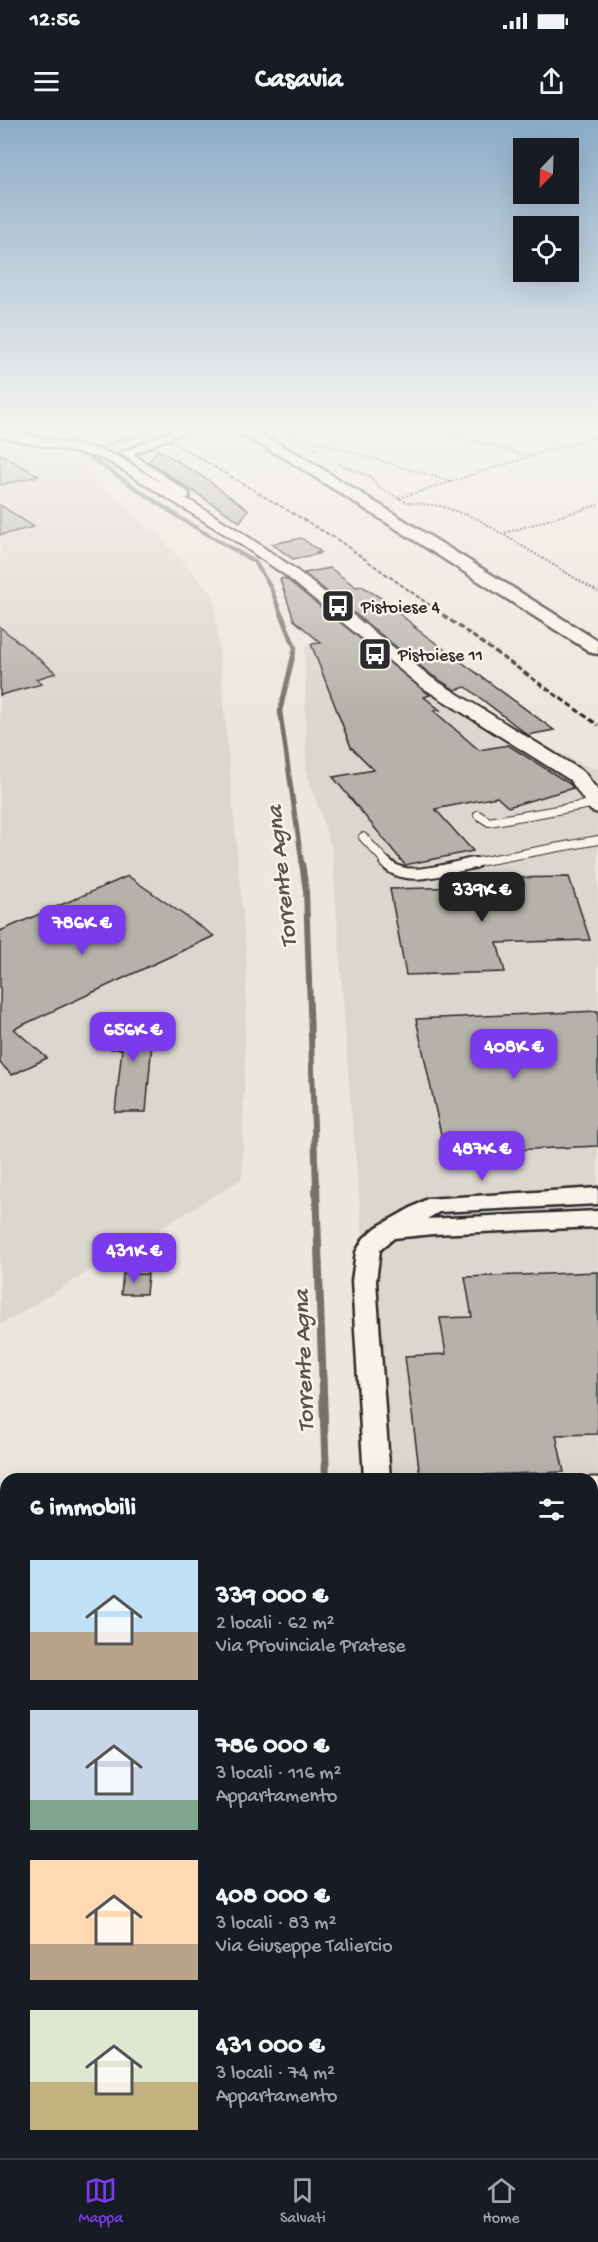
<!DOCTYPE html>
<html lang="it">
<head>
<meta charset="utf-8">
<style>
	:root { --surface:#171b24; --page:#20242c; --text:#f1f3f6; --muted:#9ea1a6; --line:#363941; --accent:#7c3aed }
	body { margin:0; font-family:"Gochi Hand",sans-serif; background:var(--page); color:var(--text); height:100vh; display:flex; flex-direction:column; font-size:22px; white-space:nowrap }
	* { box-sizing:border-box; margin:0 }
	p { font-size:20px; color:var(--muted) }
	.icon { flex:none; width:33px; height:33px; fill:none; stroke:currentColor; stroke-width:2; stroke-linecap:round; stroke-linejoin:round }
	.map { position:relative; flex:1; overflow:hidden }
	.panel { position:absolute; left:0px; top:1353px; width:598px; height:686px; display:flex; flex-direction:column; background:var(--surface); border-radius:18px 18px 0 0; box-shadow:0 6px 24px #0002 }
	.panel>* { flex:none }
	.needle { width:39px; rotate:203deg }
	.fabs { position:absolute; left:513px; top:18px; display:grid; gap:12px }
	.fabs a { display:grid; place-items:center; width:66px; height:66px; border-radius:0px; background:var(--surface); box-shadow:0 6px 24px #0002; font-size:30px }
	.price { position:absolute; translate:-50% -51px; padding:0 14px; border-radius:12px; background:var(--accent); color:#fff; font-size:20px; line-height:39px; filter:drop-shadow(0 2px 3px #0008) }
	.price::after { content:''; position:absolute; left:50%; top:36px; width:18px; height:14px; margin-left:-9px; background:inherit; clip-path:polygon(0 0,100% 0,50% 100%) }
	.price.active { background:#222; color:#fff }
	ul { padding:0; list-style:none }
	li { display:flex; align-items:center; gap:18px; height:150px; padding:0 30px }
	li span { display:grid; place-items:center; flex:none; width:168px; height:120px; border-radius:0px; color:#555 }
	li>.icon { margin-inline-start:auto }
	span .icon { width:72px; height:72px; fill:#fffc; stroke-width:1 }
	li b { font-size:26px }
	h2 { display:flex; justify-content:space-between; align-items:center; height:72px; padding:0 30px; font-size:26px }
	.status { display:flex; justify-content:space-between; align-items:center; height:42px; padding:0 30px; background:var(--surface); direction:ltr }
	.status svg { height:16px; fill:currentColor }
	header { display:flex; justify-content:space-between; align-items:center; height:78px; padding:0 30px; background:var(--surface); font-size:27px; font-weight:700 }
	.tabs { display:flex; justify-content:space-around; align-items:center; height:84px; border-top:2px solid var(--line); background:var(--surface); font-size:16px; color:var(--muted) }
	.tabs a { display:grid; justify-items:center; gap:3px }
	.tabs .active { color:var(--accent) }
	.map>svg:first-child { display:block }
	.built { fill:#dbd7ce }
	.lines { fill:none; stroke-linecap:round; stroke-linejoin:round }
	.stream-far4 { stroke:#72716c; stroke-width:4 }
	.stream-far3 { stroke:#72716c; stroke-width:4.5 }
	.stream-far2 { stroke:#72716c; stroke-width:6 }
	.stream-far1 { stroke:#72716c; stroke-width:8 }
	.stream { stroke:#72716c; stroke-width:10 }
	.building { fill:#b5b2ab; stroke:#2b2b2b; stroke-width:1.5 }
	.service-far2-casing { stroke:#2b2b2b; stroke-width:10 }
	.service-far1-casing { stroke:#2b2b2b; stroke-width:14 }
	.service-casing { stroke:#2b2b2b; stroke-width:17 }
	.minor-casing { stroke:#2b2b2b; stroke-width:5 }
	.tertiary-casing { stroke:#2b2b2b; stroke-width:4 }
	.secondary-casing { stroke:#2b2b2b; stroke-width:5 }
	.path { stroke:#2b2b2b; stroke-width:2; stroke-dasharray:2 2; stroke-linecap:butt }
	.service-far2 { stroke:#f7f3e8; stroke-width:8 }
	.service-far1 { stroke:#f7f3e8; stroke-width:10 }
	.service { stroke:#f7f3e8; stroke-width:13 }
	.minor { fill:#f7f3e8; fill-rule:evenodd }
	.tertiary { fill:#f7f3e8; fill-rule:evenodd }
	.secondary { fill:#f7f3e8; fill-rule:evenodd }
	.rail-far1 { stroke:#2b2b2b; stroke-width:2; stroke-dasharray:4.5 2; stroke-linecap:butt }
	.rail { stroke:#2b2b2b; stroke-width:3; stroke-dasharray:6 3; stroke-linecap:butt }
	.labels { text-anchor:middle; stroke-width:5; stroke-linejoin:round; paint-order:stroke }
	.far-poi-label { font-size:18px; fill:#2b2b2b; stroke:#f7f3e8; text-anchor:start }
	.water-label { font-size:24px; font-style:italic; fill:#555451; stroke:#f7f3e8 }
</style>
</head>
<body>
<div class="status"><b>12:56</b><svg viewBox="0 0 49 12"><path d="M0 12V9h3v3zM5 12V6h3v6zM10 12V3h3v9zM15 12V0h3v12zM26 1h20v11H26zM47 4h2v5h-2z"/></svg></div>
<header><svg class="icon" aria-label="menu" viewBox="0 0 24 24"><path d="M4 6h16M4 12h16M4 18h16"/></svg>Casavia<svg class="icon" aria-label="share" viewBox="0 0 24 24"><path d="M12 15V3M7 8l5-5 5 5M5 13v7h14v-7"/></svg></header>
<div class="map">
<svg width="598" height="2038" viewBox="0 0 598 2038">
	<rect width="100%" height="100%" fill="#ebe7dd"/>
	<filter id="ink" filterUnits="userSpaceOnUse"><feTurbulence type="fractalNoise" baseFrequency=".0167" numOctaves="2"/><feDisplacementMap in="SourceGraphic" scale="12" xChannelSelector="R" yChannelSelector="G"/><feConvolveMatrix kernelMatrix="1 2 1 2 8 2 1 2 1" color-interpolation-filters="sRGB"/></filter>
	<g filter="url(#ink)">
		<g class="built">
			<polygon points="0,324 65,331 151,408 214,476 247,842 242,1059 0,1205"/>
			<polygon points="381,514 419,544 513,609 588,647 598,648 598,2038 449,2038 448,2033 592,2032 592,1359 385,1359 350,977 332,730 306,649 305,526"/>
		</g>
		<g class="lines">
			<polyline class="stream-far4" points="163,306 115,322 88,336 183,400 255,442 270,466 282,496"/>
			<polyline class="stream-far3" points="282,495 295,528 280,591 302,744"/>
			<polyline class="stream-far2" points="302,743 306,771 316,1067"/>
			<polyline class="stream-far1" points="316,1066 326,1359"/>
			<polyline class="stream" points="349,2032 349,2038"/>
		</g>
		<g class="building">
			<polygon points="157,329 205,358 248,390 240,402 149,342"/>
			<polygon points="0,334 39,356 0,365"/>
			<polygon points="0,385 34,407 0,415"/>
			<polygon points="301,418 321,432 317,433 319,434 293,439 272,424"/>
			<polygon points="330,448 356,467 362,466 395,487 391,487 416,507 414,507 554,610 528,615 466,567 455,570 433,556 304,453"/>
			<polygon points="285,458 430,575 424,577 440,590 434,591 479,630 508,625 570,664 573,668 508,687 497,677 435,689 473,731 405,745 333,657 374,650 351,627 311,524 321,523 294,500 280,459"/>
			<polygon points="0,507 56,553 36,559 42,564 0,575"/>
			<polygon points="128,756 214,816 14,909 47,938 12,955 0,943 0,811"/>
			<polygon points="569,757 590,820 497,823 505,852 406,855 390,769 503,766 501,758"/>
			<polygon points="598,891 598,1026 445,1033 416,899"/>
			<polygon points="154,899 146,992 115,992 122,929 111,929 114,900"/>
			<polygon points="598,1152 598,1314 556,1315 564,1352 420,1357 405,1236 446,1234 440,1198 472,1197 465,1157"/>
			<polygon points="123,1154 148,1154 146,1174 121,1174"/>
		</g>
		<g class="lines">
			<defs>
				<g id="service-far2">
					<polyline points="478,695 489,702 597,683"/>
					<polyline points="363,717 388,744"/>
					<polyline points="467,744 598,720"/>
				</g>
				<path id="service-far1" d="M386,743C406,765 449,747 475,743"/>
				<polyline id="service" points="592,1364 598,1364"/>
				<g id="minor">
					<polygon points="184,306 197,306 133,334 189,373 189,377 177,383 172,380 178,375 120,333"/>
					<polygon points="598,1068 598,1084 439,1092 427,1099 598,1091 598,1107 433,1114 394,1118 380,1130 376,1161 390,1359 364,1359 352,1161 356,1132 364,1118 377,1107 427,1079"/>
					<polygon points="416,2032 452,2032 453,2038 415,2038"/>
				</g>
				<polygon id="tertiary" points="0,309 101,330 119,337 241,412 295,449 432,558 584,652 598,671 598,693 591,691 570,660 420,566 285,455 231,418 111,343 97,337 0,317"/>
				<polygon id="secondary" points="226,306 243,306 298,334 598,521 598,534 592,533 288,340"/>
			</defs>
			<use href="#service-far2" class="service-far2-casing"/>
			<use href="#service-far1" class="service-far1-casing"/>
			<use href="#service" class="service-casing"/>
			<use href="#minor" class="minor-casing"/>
			<use href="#tertiary" class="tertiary-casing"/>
			<use href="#secondary" class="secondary-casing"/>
			<g class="path">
				<polyline points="277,306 317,330"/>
				<polyline points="419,306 533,337"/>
				<polyline points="582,306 598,311"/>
				<polyline points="301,317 452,362"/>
				<polyline points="339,344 371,357 379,368 406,382 440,386 476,398 598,472"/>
				<polyline points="399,378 598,315"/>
				<polyline points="501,414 598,385"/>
			</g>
			<use href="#service-far2" class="service-far2"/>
			<use href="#service-far1" class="service-far1"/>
			<use href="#service" class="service"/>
			<use href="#minor" class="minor"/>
			<use href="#tertiary" class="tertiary"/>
			<use href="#secondary" class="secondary"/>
			<polyline class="rail-far1" points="139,306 167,319 338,420 445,496"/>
			<polyline class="rail" points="443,495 598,605"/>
		</g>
	</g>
	<linearGradient id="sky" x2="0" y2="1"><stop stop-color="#8cacc8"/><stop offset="0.52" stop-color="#f6f4f0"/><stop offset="1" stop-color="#f6f4f0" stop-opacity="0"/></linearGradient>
	<rect width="598" height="591" fill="url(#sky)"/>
	<defs>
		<symbol id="bus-square" viewBox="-11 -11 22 22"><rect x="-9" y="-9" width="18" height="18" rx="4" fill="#2b2b2b" stroke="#f7f3e8"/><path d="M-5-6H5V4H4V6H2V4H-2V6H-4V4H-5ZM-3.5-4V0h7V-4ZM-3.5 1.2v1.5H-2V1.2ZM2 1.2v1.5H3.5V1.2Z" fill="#fff"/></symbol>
	</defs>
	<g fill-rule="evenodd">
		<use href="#bus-square" x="319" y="467" width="38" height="38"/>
		<use href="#bus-square" x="356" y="515" width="38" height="38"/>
	</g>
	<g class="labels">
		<g class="far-poi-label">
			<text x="361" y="492">Pistoiese 4</text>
			<text x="398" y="540">Pistoiese 11</text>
		</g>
		<g class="water-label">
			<text transform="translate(280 757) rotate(-96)" y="8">Torrente Agna</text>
			<text transform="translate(302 1241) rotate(-92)" y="8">Torrente Agna</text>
		</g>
	</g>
</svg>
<div class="fabs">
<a><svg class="needle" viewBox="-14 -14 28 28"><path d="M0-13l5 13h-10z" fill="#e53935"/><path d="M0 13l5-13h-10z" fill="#9ea1a6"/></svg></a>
<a><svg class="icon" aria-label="locate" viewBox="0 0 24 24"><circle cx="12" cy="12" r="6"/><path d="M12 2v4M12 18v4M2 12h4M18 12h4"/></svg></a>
</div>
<b class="price active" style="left:482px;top:803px">339K €</b>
<b class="price" style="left:82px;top:836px">786K €</b>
<b class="price" style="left:133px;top:943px">656K €</b>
<b class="price" style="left:514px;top:960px">408K €</b>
<b class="price" style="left:482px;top:1062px">487K €</b>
<b class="price" style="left:134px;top:1164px">431K €</b>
<section class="panel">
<h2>6 immobili<svg class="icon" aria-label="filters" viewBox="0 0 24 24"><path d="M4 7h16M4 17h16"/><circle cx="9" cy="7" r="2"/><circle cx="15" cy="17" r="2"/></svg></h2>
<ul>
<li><span style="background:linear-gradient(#bfe0f5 60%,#b9a48a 0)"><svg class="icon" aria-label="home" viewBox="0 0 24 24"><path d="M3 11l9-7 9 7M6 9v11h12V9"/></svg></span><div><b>339 000 €</b><p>2 locali · 62 m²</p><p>Via Provinciale Pratese</p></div></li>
<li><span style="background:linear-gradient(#c9d6e8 75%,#7fa58c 0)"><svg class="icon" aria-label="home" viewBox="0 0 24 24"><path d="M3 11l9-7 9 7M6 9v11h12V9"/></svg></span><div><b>786 000 €</b><p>3 locali · 116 m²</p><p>Appartamento</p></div></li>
<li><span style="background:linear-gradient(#ffd9b3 70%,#b9a48a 0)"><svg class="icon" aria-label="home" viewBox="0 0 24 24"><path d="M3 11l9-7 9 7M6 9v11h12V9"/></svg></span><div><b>408 000 €</b><p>3 locali · 83 m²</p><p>Via Giuseppe Taliercio</p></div></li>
<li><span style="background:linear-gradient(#dfe7d0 60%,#c2b280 0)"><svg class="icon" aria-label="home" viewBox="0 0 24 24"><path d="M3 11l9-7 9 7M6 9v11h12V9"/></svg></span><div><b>431 000 €</b><p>3 locali · 74 m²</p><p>Appartamento</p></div></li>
</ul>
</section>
</div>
<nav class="tabs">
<a class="active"><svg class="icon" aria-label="map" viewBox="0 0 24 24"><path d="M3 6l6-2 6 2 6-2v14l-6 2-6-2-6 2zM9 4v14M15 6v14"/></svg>Mappa</a>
<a><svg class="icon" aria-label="saved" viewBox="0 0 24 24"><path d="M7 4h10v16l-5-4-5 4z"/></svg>Salvati</a>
<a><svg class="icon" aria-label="home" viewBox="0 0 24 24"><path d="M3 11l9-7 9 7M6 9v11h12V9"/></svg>Home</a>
</nav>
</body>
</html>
